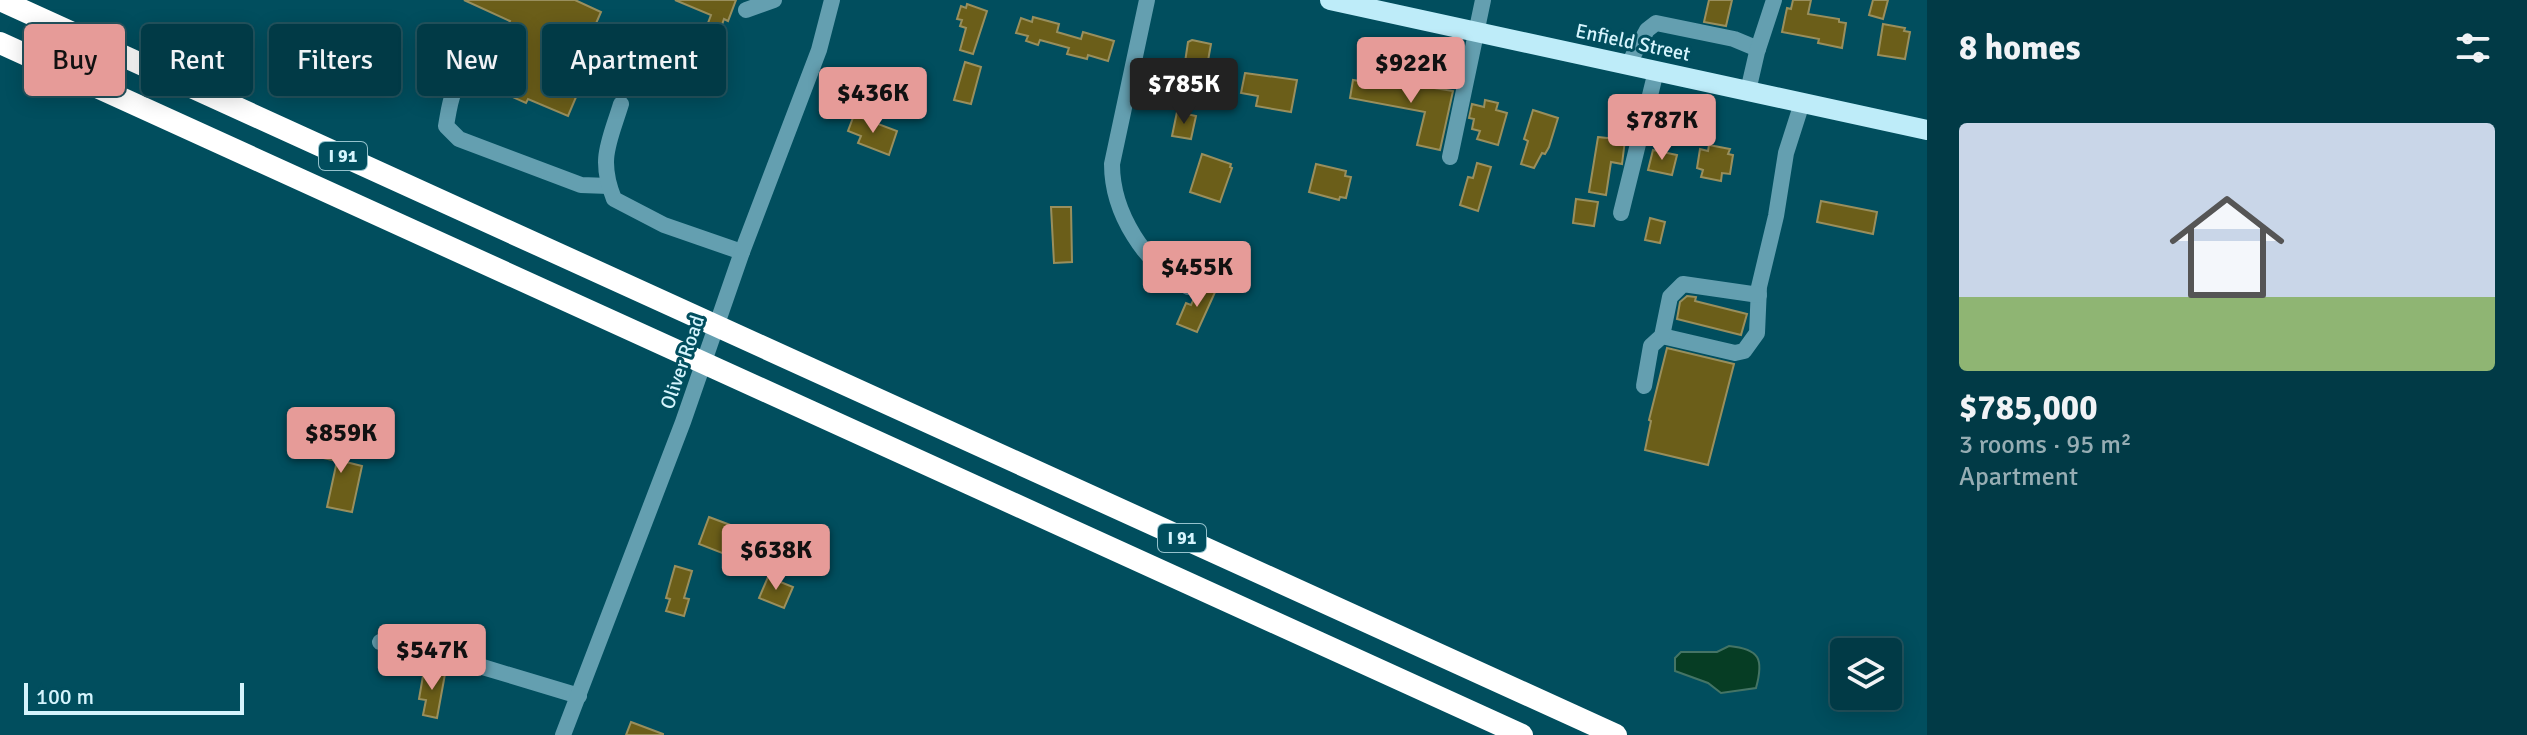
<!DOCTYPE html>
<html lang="en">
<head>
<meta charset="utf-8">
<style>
	:root { --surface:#013a46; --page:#0b414d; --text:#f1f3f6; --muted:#96adb3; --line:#23545f; --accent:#e69b98 }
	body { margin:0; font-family:Signika,sans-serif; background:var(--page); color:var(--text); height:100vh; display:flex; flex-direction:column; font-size:30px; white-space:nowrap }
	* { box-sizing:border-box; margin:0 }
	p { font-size:26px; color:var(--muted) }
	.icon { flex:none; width:44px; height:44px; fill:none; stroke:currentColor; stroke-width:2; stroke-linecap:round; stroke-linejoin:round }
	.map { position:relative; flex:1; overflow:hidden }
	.panel { display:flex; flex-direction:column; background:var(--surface); width:600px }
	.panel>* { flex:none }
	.top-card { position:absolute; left:24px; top:24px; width:760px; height:72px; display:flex; gap:16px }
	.buttons { position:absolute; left:1830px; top:638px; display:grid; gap:16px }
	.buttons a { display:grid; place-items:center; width:72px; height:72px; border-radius:8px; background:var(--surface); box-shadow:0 4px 20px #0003,0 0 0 2px var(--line); font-size:40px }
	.scale { position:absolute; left:24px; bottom:20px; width:220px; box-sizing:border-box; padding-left:8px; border:4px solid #d5f4fd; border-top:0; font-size:22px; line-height:28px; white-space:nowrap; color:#d5f4fd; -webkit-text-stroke:6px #014e5e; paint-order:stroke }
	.price { position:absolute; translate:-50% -68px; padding:0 18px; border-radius:8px; background:var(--accent); color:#111; font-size:26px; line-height:52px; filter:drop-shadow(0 2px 4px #0008) }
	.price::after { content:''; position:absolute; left:50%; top:48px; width:24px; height:18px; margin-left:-12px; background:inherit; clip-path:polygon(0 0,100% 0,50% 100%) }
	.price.on { background:#222; color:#fff }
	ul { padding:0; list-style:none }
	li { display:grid; align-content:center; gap:16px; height:424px; padding:0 32px }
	li span { display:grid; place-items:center; height:248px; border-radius:8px; color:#555 }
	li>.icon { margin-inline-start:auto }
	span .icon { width:144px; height:144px; fill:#fffc; stroke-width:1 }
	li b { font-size:34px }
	h2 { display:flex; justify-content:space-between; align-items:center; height:96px; padding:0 32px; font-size:34px }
	.pill { padding:0 28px; border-radius:8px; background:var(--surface); box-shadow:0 4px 20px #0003,0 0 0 2px var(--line); font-size:28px; line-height:72px }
	.pill.on { background:var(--accent); color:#111 }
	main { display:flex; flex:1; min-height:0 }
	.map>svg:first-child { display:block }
	.water { fill:#063d24; stroke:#447465; stroke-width:2 }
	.building { fill:#6b5e19; stroke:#998f5d; stroke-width:2 }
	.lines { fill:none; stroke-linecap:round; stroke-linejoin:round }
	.minor { stroke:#649fb0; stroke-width:16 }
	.major { stroke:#beecf9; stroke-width:20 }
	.highway { stroke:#fff; stroke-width:22 }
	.labels { text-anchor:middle; stroke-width:6; stroke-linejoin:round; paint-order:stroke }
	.shield { fill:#014e5e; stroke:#95c2cd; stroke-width:2 }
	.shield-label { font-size:18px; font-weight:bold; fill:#d5f4fd }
	.street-label { font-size:20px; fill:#d5f4fd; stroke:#014e5e }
</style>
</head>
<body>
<main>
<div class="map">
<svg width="1927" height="735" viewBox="0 0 1927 735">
	<rect width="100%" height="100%" fill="#014e5e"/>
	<path class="water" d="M1729,646C1760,649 1764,659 1756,688L1721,693L1708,683L1675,671V658L1681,652H1717Z"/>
	<g class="building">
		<polygon points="464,0 575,0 601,12 580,60 597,68 585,92 579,90 568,116 528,99 526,103 499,91 514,59 496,50 510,21"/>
		<polygon points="675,0 736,0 728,21 724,19 718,36 705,31 711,15"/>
		<polygon points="1709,0 1732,0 1726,26 1704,22"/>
		<polygon points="1793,0 1811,0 1808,14 1839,19 1839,22 1846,23 1842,48 1818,43 1819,39 1782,32 1787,8 1791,9"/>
		<polygon points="1873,0 1888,0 1883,19 1869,15"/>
		<polygon points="967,4 987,11 973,54 960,50 966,28 960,26 962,20 957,19 961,6 966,8"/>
		<polygon points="1033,17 1059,24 1057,32 1081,39 1083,32 1114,41 1108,61 1088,55 1087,59 1067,54 1069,48 1040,40 1038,45 1026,41 1028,36 1016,33 1021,18 1032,22"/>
		<polygon points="1883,24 1905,28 1904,31 1910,32 1905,59 1878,55"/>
		<polygon points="1192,40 1211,44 1202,94 1185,91 1188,70 1184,69 1188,42"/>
		<polygon points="965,62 981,67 971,104 954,100"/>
		<polygon points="1245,73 1297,80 1291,112 1256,106 1258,96 1241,93"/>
		<polygon points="1378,79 1453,91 1440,150 1417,145 1425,112 1350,98 1353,80 1377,84"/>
		<polygon points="1485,100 1498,103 1496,110 1507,113 1498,145 1477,139 1480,131 1472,129 1474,119 1469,118 1472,104 1484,107"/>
		<polygon points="1533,110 1558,118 1549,147 1545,154 1542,153 1534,168 1521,164 1528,141 1524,139"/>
		<polygon points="1177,112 1196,116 1191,139 1172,136"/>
		<polygon points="854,115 897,131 889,155 858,143 861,136 848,131"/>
		<polygon points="1598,137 1625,140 1622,164 1611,162 1606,195 1589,192"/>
		<polygon points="1709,145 1730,149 1728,154 1733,155 1730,174 1722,173 1721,181 1701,177 1703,170 1697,168 1700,149 1708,151"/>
		<polygon points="1653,150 1677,155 1672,175 1648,170"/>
		<polygon points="1202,154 1231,164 1230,167 1232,168 1220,202 1190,192"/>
		<polygon points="1477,163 1491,167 1478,211 1460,205 1468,177 1473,178"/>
		<polygon points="1316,164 1346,171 1345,176 1351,177 1346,198 1340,197 1339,200 1309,192"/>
		<polygon points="1576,199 1598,202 1594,226 1573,223"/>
		<polygon points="1821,201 1877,212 1873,234 1817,222"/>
		<polygon points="1051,207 1071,207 1072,262 1054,263"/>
		<polygon points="1650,218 1665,222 1660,243 1645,240"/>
		<polygon points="1201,284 1216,290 1197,332 1177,324 1186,303 1191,305"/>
		<polygon points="1687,296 1696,297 1695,301 1747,314 1741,335 1677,319 1680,302"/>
		<polygon points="1667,348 1734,364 1708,465 1645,450 1651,421 1649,420"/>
		<polygon points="328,438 350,443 346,462 362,466 352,512 327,507 337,461 314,456 317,445 326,447"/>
		<polygon points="709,517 781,544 771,572 699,544"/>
		<polygon points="675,566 692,571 684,598 689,599 684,616 666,611 670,599 666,598"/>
		<polygon points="768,577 793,587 784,608 759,598"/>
		<polygon points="424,670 445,674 437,718 423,715 426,700 419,699"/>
		<polygon points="631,722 663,734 663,735 626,735"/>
	</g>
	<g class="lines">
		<g class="minor">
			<path d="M1147,0L1112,164C1112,213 1145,265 1188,287"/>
			<polyline points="746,10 774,0"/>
			<polyline points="1628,65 1647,30 1656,23 1734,39 1758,49"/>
			<path d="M474,67C451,87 451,97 446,126L459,139L581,185L609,186"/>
			<polyline points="1748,91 1757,52 1774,0"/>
			<path d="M621,104C609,143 598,159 614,199L664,225L742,252"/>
			<polyline points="1450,157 1483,0"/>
			<polyline points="1621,213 1656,71"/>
			<polyline points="1662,336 1735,353 1744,351 1757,333 1759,287 1776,216 1786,153 1802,103"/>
			<polyline points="1644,386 1651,346 1662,336 1670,297 1683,284 1759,295"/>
			<polyline points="380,642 476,665 579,696"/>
			<polyline points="563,735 683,422 742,252 819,50 832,0"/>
		</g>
		<polyline class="major" points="1330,0 1927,130"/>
		<g class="highway">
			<polyline points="0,0 1616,735"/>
			<polyline points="0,43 1522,735"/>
		</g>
	</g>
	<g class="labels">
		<g class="shield">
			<rect x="319" y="142" width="48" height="28" rx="6"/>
			<rect x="1158" y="524" width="48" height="28" rx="6"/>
		</g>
		<g class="shield-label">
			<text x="343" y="162">I 91</text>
			<text x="1182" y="544">I 91</text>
		</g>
		<g class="street-label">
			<text transform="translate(1633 42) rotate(12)" y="7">Enfield Street</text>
			<text transform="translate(682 362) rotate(-71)" y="7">Oliver Road</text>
		</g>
	</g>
</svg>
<div class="buttons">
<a><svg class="icon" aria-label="layers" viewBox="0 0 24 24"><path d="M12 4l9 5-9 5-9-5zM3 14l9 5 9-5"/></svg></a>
</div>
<div class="scale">100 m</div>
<b class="price" style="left:1411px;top:105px">$922K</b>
<b class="price on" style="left:1184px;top:126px">$785K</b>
<b class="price" style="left:873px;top:135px">$436K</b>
<b class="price" style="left:1662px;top:162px">$787K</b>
<b class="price" style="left:1197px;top:309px">$455K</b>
<b class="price" style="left:341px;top:475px">$859K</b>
<b class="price" style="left:776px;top:592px">$638K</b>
<b class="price" style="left:432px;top:692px">$547K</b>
<div class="top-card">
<a class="pill on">Buy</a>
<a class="pill">Rent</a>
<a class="pill">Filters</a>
<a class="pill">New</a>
<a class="pill">Apartment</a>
</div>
</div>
<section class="panel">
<h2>8 homes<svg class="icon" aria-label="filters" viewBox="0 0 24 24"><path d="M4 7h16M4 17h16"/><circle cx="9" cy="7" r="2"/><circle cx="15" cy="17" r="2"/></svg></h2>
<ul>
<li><span style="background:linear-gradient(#c9d6e8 70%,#8fb573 0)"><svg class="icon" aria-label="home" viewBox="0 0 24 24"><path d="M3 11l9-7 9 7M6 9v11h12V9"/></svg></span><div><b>$785,000</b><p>3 rooms · 95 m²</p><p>Apartment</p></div></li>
</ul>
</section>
</main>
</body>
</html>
